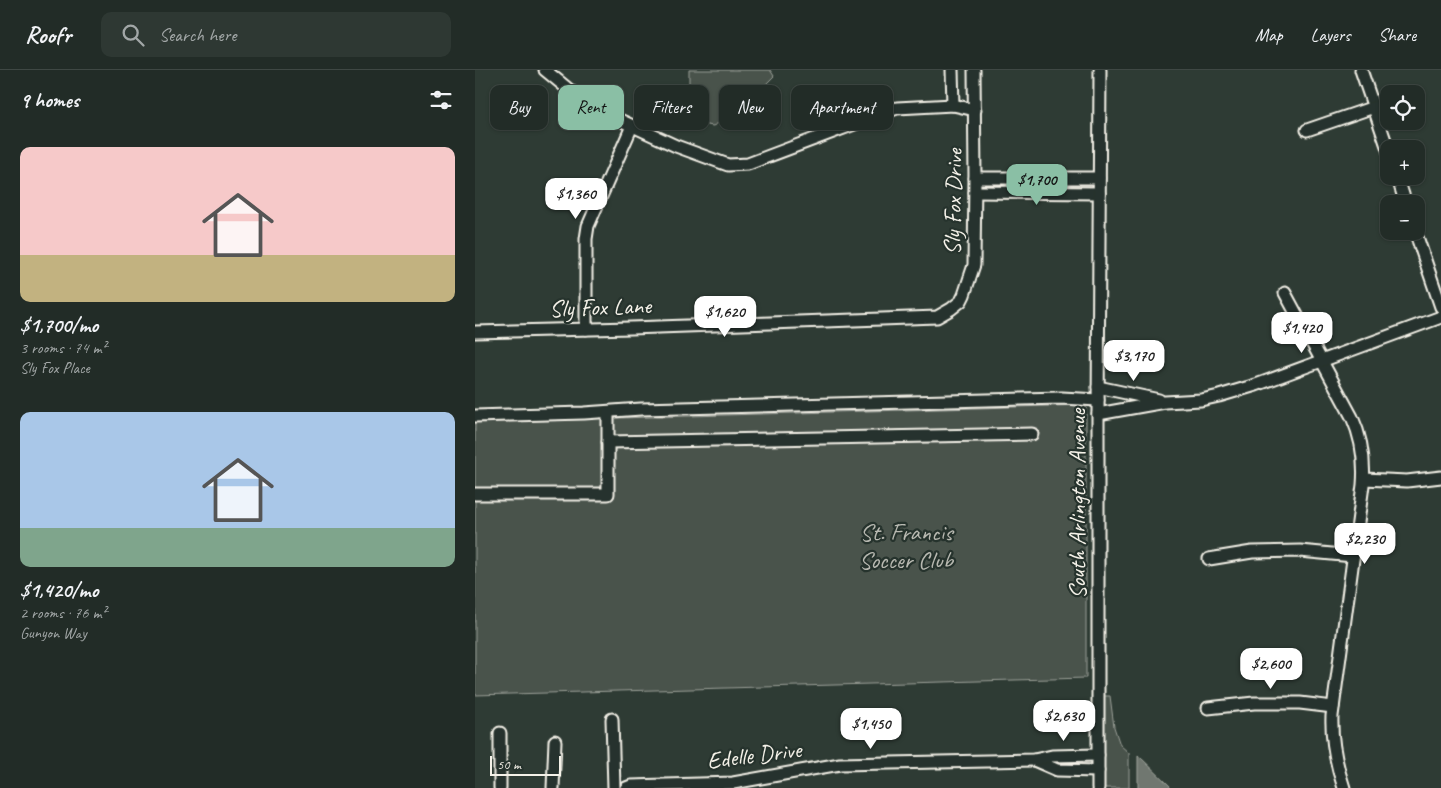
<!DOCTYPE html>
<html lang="en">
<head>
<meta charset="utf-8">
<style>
	:root { --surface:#222c27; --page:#2e3833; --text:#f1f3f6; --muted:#a2a7a7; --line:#3f4844; --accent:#8abfa5 }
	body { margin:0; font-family:Caveat,sans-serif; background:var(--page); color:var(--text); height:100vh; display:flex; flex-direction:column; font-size:19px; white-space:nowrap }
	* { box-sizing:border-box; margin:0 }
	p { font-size:16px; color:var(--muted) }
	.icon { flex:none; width:28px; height:28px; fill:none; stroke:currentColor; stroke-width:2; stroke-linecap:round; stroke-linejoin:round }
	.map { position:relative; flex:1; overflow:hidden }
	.drawer { display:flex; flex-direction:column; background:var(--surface); width:475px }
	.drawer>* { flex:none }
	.guide { position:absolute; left:15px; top:15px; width:475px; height:45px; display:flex; gap:10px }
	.tools { position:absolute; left:905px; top:15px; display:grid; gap:10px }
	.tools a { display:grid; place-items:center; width:45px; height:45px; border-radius:10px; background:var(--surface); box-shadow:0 1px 4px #0004,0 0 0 1px var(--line); font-size:25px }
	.scale { position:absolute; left:15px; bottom:12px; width:71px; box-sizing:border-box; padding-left:5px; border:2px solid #f4f1e8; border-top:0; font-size:14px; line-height:18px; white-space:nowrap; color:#f4f1e8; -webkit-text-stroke:4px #26332d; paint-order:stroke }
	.price { position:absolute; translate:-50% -42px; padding:0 11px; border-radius:10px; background:#fff; color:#222; font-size:16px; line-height:32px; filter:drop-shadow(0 1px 2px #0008) }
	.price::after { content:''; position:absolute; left:50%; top:30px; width:15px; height:11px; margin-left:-8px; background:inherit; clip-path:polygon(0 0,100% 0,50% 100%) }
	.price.current { background:var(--accent); color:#111 }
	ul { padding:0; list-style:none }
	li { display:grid; align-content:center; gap:10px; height:265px; padding:0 20px }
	li span { display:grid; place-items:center; height:155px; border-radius:10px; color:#555 }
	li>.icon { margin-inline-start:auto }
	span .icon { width:90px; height:90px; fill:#fffc; stroke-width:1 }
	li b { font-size:21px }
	h2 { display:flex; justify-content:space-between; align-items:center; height:60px; padding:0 20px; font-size:21px }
	.pill { padding:0 18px; border-radius:10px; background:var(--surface); box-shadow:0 1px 4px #0004,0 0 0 1px var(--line); font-size:18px; line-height:45px }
	.pill.current { background:var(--accent); color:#111 }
	header { display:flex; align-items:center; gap:30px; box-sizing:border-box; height:70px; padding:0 25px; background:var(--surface); border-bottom:1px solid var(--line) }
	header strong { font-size:24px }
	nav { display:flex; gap:28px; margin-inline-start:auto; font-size:18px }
	.search { width:350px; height:45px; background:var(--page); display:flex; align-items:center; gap:12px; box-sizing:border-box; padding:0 18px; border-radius:10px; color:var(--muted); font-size:19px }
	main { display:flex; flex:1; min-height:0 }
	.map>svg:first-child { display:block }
	.green { fill:#48524c; stroke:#9ea29a }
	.water { fill:#6f7770; stroke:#a4a8a0 }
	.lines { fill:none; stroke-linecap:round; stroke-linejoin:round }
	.minor-casing { stroke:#f4f1e8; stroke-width:15 }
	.minor { stroke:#26332d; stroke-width:11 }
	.labels { text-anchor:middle; stroke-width:4.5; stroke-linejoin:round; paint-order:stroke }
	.street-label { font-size:24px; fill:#f4f1e8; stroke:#26332d }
	.park-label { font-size:24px; fill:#b8b9b1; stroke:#26332d }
</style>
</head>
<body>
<header>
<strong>Roofr</strong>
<div class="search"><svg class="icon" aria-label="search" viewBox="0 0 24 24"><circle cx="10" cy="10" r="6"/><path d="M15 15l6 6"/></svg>Search here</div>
<nav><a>Map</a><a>Layers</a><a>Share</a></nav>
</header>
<main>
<section class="drawer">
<h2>9 homes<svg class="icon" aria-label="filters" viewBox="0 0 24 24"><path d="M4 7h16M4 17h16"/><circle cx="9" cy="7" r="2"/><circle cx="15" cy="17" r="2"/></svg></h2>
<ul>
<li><span style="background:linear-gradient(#f6c9c9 70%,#c2b280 0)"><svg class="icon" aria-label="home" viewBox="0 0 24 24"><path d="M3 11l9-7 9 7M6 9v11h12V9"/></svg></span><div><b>$1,700/mo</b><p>3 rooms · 74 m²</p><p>Sly Fox Place</p></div></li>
<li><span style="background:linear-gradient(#a9c7e8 75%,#7fa58c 0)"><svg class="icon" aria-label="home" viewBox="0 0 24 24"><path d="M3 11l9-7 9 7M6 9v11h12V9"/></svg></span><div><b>$1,420/mo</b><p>2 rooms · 76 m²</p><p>Gunyon Way</p></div></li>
</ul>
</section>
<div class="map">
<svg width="966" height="718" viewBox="0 0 966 718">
	<rect width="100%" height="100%" fill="#2e3b34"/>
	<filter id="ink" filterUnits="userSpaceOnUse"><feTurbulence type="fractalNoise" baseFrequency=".02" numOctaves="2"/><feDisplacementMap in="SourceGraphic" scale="10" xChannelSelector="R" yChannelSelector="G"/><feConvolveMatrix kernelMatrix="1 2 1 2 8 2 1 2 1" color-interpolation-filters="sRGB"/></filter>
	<g filter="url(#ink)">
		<g class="green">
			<polygon points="214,0 295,0 299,6 262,43 238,56 203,50 214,31"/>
			<polygon points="611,335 611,608 0,625 0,352"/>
			<polygon points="627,626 635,626 639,657 645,675 654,683 654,718 626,718"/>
		</g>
		<polygon class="water" points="663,685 695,716 694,718 663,718"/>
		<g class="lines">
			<defs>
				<g id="minor">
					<polyline points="70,0 98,23 121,39 201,76 253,95 273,94 422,38 478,35 500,40"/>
					<polyline points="477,0 478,35"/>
					<polyline points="886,0 914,82"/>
					<polyline points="832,60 899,37"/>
					<polyline points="922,106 931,134"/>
					<polyline points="500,108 624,108"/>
					<polyline points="500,122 624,123"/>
					<polyline points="940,161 966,237"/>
					<path d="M810,223L877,347C887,369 890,391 888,415L857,646C856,672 861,694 869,718"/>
					<polyline points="111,259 111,169 113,156 157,56"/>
					<polyline points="0,262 156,258 462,247 476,239 486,231 489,225 499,195 500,108 499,0"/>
					<polyline points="623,317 684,330"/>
					<polyline points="623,344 690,332 726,330 744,326 781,315 966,247"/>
					<polyline points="0,346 109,343 166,339 587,328 623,330"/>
					<polyline points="133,372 557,364"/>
					<polyline points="889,409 932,411 966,407"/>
					<polyline points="0,424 133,424 133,342"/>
					<polyline points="734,489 777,482 825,481 878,486"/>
					<polyline points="733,638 779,633 825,633 858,637"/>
					<polyline points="137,649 139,718"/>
					<polyline points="559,690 582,700 623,701"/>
					<polyline points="25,718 25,663"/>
					<polyline points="78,718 80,671"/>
					<polyline points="151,718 156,716 258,713 365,694 559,690 577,686 623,685"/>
					<polyline points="623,718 623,344 625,0"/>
				</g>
			</defs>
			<use href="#minor" class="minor-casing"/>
			<use href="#minor" class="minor"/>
		</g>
	</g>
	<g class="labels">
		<g class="street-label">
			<text transform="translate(478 132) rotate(-89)" y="8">Sly Fox Drive</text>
			<text transform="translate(125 237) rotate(-2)" y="8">Sly Fox Lane</text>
			<text transform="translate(602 434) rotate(-90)" y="8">South Arlington Avenue</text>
			<text transform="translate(279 685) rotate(-7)" y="8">Edelle Drive</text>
		</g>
		<g class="park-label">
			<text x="431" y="470">St. Francis<tspan x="431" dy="28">Soccer Club</tspan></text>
		</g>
	</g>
</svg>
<div class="tools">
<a><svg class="icon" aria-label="locate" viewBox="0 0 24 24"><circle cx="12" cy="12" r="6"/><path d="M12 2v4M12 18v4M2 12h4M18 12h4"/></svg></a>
<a>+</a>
<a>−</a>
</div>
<div class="scale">50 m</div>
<b class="price current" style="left:562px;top:136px">$1,700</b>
<b class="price" style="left:101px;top:150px">$1,360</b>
<b class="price" style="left:250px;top:268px">$1,620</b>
<b class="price" style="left:827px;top:284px">$1,420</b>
<b class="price" style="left:659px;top:312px">$3,170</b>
<b class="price" style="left:890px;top:495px">$2,230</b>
<b class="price" style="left:796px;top:620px">$2,600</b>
<b class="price" style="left:589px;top:672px">$2,630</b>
<b class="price" style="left:396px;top:680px">$1,450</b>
<div class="guide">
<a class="pill">Buy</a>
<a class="pill current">Rent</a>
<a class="pill">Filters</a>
<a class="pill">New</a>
<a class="pill">Apartment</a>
</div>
</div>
</main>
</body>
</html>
